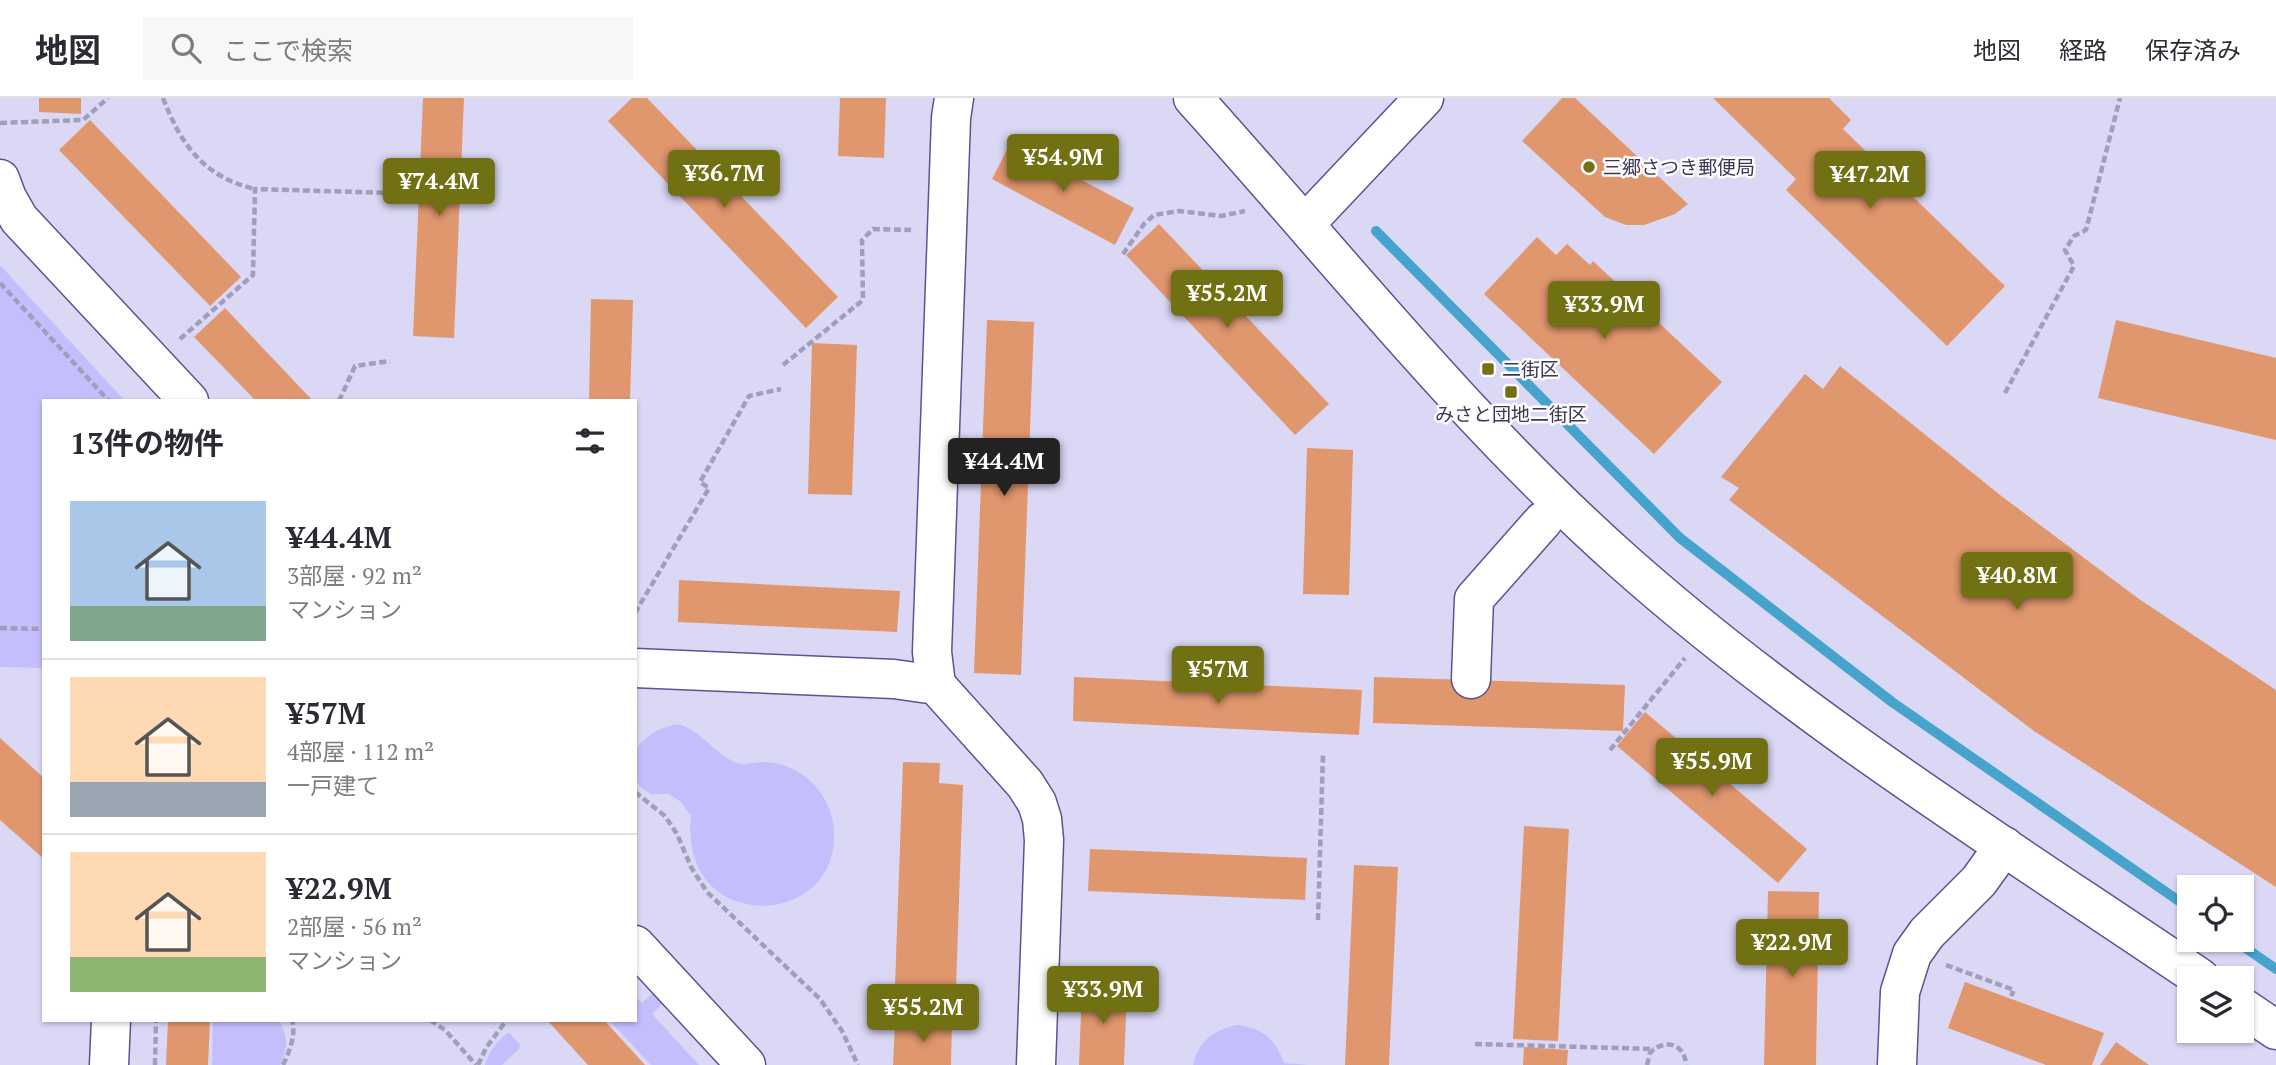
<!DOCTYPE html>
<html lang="ja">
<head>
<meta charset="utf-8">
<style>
	:root { --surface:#fff; --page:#f7f7f7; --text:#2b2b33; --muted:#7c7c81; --line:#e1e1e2; --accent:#717114 }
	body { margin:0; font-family:"PT Serif","Noto Sans JP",serif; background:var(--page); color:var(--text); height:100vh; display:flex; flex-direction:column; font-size:26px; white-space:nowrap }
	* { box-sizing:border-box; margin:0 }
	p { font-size:23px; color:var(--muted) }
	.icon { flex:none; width:38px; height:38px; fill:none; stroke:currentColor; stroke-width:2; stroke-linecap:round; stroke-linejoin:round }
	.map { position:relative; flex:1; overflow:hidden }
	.sheet { position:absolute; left:42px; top:301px; width:595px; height:623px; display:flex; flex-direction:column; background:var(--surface); border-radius:0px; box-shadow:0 2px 5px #0004 }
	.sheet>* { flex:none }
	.buttons { position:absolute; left:2177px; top:777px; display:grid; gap:14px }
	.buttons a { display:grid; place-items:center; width:77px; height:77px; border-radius:0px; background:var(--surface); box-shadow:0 2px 5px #0004; font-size:35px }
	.price { position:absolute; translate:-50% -60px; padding:0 16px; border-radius:7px; background:var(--accent); color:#fff; font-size:23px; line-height:46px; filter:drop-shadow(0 2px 4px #0008) }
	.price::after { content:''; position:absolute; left:50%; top:42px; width:21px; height:16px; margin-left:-10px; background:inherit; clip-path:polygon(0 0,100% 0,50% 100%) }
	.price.active { background:#222; color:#fff }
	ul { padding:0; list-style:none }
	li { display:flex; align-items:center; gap:21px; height:175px; padding:0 28px }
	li+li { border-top:2px solid var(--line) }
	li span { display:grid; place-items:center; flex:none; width:196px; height:140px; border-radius:0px; color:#555 }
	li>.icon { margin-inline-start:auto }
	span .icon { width:84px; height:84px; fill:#fffc; stroke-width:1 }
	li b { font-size:30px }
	h2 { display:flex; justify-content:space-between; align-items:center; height:84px; padding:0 28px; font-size:30px }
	header { display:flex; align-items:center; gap:42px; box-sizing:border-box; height:98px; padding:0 35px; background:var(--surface); border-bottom:2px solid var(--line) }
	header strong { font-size:33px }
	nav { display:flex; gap:38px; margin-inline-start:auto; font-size:24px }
	.search { width:490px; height:63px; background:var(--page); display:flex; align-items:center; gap:18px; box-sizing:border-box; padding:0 24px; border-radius:0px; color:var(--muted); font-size:26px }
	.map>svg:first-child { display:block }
	.green { fill:#c5befd }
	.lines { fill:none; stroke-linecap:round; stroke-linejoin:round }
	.stream { stroke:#46a4cc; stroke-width:10 }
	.building { fill:#e1976e }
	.minor-casing { stroke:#5d5392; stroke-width:41 }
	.path { stroke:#a09ebb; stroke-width:4.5; stroke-dasharray:7 3.5; stroke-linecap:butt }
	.minor { stroke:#fff; stroke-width:38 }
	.poi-dot { fill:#717114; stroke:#fcfcfc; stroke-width:2.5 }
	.labels { text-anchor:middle; stroke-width:5; stroke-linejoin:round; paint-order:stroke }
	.poi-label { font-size:19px; fill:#3b3754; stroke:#fcfcfc; text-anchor:start }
</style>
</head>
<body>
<header>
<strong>地図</strong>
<div class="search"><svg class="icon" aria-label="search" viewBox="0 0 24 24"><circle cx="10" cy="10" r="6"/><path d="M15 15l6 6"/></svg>ここで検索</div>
<nav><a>地図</a><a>経路</a><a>保存済み</a></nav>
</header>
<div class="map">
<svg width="2276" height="967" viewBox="0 0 2276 967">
	<rect width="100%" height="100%" fill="#dad8f5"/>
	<g class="green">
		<polygon points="0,167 125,303 44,303 44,570 0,569"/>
		<path d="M678,626C703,633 717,660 741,666C747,667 755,664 762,664C774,664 787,667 798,674C816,684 830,704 833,725C849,831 678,842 691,718L681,704L669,696H651L643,691L635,682C635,674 633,661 636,653C641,638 664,628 678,626Z"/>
		<polygon points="656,892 666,902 652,916 699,967 651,967 609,922 635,922 635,898 642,905"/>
		<path d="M213,922H279C288,938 288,951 280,967H212Z"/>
		<path d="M1237,927C1262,930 1276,941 1284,965L1309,967H1193C1199,943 1213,932 1237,927Z"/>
		<path d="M507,935H510L520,947L519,951L502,967H485C489,953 496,945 507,935Z"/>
	</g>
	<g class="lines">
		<g class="stream">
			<polyline points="1376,133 1680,440 1892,604 2189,810"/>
			<polyline points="2234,842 2276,871"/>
		</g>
	</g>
	<g class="building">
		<polygon points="39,0 81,0 81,16 39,14"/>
		<polygon points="423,0 464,0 454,240 413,238"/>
		<polygon points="632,0 647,0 838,199 806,230 608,23"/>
		<polygon points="840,0 886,0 884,60 838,58"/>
		<polygon points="1562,0 1575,0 1688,106 1675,116 1644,127 1626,127 1605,119 1522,43"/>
		<polygon points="1713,0 1829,0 1851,22 1843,31 2005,188 1947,248 1786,92 1796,81"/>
		<polygon points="90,22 241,179 210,208 59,52"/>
		<polygon points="1011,44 1134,110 1115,147 992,81"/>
		<polygon points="1159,126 1329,306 1295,337 1126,157"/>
		<polygon points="1537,139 1556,157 1567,146 1590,167 1593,163 1722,284 1654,356 1484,196"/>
		<polygon points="591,201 633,202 630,303 589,303"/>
		<polygon points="225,210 313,303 256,303 194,239"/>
		<polygon points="987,222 1034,224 1021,577 974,575"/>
		<polygon points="2116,222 2276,260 2276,342 2098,300"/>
		<polygon points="812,245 857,247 852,397 808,396"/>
		<polygon points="1840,268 2000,397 2139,501 2276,592 2276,789 2034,633 1729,402 1739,390 1721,379 1805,276 1823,291"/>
		<polygon points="1307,350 1353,352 1349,497 1303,496"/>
		<polygon points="679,482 900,493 897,534 678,524"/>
		<polygon points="1074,579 1362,592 1359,637 1073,623"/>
		<polygon points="1374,579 1625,587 1623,633 1373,625"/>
		<polygon points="1645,614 1807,751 1778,785 1617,648"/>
		<polygon points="0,640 44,680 44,761 0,722"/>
		<polygon points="903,664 940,665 939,685 963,687 955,918 894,916"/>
		<polygon points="1524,728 1569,731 1558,943 1513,941"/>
		<polygon points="1090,751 1307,760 1305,802 1088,793"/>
		<polygon points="1354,767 1398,769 1389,967 1345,967"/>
		<polygon points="1768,793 1819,794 1816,967 1764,967"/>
		<polygon points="1965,884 2104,935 2092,967 2046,967 1948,930"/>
		<polygon points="1082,889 1127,891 1124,967 1079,967"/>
		<polygon points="168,922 210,922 208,967 166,967"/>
		<polygon points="547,922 604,922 645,967 588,967"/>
		<polygon points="952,925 951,967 893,967 895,926"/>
		<polygon points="2116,944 2149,967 2100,967"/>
		<polygon points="1524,949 1568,952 1567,967 1523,967"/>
	</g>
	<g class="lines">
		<defs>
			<g id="minor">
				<path d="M1193,0C1335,157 1466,324 1625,465C1802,622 2005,748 2200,880"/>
				<polyline points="0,81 7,100 19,121 189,303"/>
				<polyline points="1305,126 1424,0"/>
				<polyline points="635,570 894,581 936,587 1025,686 1037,705 1042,721 1044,742 1036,967"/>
				<polyline points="1471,581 1474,501 1543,423"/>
				<polyline points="936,587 932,554 951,20 954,0"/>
				<polyline points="635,847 746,967"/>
				<polyline points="2242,909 2276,932"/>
				<polyline points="109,967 111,922"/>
				<polyline points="1897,967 1900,894 1912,856 1927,835 1979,783 2004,748"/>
			</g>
		</defs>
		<use href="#minor" class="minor-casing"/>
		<g class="path">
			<path d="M163,0C181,47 204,79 255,91"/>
			<polyline points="0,25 83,22 108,0"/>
			<polyline points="1123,156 1144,126 1154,117 1179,113 1221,118 1245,113"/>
			<polyline points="0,185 109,303"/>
			<polyline points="180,241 253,177 255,91 394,95"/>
			<polyline points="783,267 863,202 862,142 873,131 911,132"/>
			<polyline points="2005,295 2074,168 2065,152 2074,138 2086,132 2120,0"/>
			<polyline points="339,303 355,268 390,263"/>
			<polyline points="635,515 709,390 700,384 749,298 781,291"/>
			<polyline points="0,530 44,531"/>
			<polyline points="1610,652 1685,560"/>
			<polyline points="635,694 665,718 677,736 691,769 707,794 820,901 842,933 858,967"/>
			<polyline points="1318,822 1323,655"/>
			<polyline points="1946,867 2014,892 2011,898"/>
			<polyline points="430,922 445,932 476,967"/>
			<polyline points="1475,946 1654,951"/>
			<polyline points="155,967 156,922"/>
			<path d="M283,967C290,952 296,938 292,922"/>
			<polyline points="478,967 486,950 506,923"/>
			<path d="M1647,967L1650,955C1664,940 1685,945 1686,967"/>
		</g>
		<use href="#minor" class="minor"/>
	</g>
	<g class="poi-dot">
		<circle cx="1589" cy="69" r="7"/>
		<rect x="1481" y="264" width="14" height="14" rx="3.5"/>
		<rect x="1504" y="287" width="14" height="14" rx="3.5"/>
	</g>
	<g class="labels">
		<g class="poi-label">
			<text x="1603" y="76">三郷さつき郵便局</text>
			<text x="1502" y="278">二街区</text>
			<text x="1511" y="323" text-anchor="middle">みさと団地二街区</text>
		</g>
	</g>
</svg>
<div class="buttons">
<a><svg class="icon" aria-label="locate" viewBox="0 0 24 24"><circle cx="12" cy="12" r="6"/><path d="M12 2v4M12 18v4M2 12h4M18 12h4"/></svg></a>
<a><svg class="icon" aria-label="layers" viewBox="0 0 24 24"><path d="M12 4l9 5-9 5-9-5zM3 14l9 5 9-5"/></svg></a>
</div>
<b class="price" style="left:1063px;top:96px">¥54.9M</b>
<b class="price" style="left:724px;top:112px">¥36.7M</b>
<b class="price" style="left:1870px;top:113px">¥47.2M</b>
<b class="price" style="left:439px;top:120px">¥74.4M</b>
<b class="price" style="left:1227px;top:232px">¥55.2M</b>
<b class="price" style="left:1604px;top:243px">¥33.9M</b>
<b class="price active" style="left:1004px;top:400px">¥44.4M</b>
<b class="price" style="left:2017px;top:514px">¥40.8M</b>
<b class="price" style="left:1218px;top:608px">¥57M</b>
<b class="price" style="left:1712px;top:700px">¥55.9M</b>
<b class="price" style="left:1792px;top:881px">¥22.9M</b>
<b class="price" style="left:1103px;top:928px">¥33.9M</b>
<b class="price" style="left:923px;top:946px">¥55.2M</b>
<section class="sheet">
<h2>13件の物件<svg class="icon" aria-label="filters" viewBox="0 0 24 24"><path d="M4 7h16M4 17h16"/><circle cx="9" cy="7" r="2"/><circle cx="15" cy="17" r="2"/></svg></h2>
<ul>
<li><span style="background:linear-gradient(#a9c7e8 75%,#7fa58c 0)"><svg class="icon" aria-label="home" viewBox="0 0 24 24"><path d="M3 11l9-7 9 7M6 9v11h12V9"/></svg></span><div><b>¥44.4M</b><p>3部屋 · 92 m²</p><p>マンション</p></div></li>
<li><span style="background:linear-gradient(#ffd9b3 75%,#9aa5b1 0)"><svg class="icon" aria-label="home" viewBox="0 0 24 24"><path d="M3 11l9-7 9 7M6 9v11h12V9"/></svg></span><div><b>¥57M</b><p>4部屋 · 112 m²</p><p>一戸建て</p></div></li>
<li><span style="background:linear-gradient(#ffd9b3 75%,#8fb573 0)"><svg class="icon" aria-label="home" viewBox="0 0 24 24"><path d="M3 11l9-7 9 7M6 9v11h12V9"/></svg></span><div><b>¥22.9M</b><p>2部屋 · 56 m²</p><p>マンション</p></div></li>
</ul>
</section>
</div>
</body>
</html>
